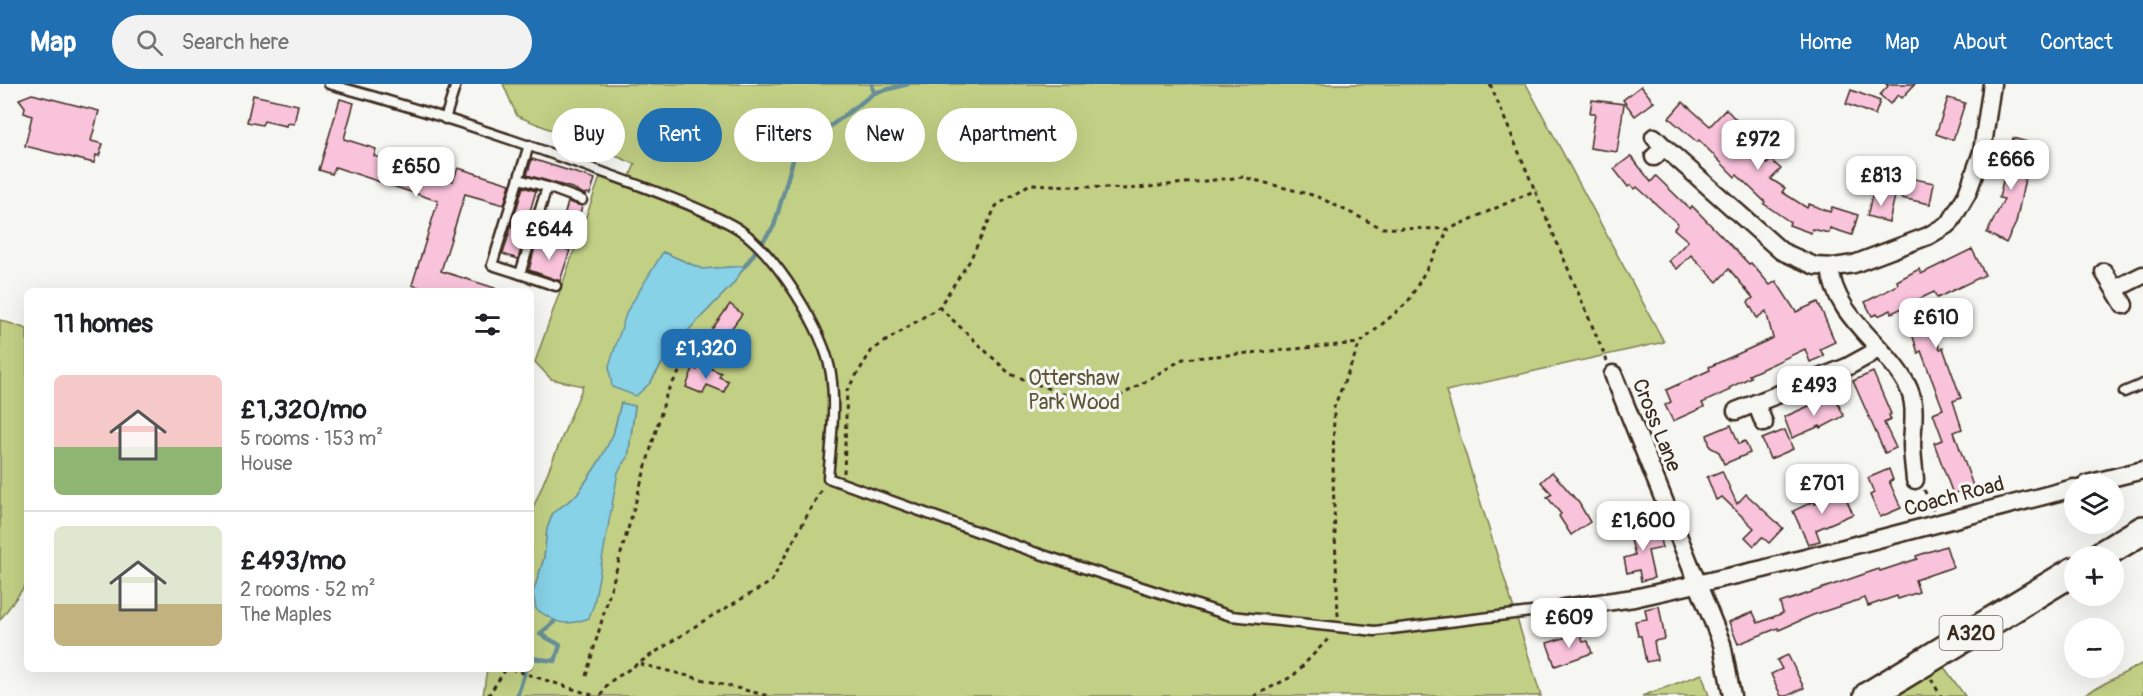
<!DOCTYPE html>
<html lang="en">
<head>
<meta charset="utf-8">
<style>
	:root { --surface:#fff; --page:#f2f2f2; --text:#202124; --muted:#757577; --line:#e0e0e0; --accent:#1f6fb2 }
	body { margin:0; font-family:Pangolin,sans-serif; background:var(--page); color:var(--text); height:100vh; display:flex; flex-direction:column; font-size:22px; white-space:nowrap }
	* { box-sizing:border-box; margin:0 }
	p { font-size:20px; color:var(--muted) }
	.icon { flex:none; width:33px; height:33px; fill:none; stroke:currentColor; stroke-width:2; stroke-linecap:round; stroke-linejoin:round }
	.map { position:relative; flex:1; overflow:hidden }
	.side { position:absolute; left:24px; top:204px; width:510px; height:384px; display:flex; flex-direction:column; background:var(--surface); border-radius:9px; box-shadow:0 6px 24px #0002 }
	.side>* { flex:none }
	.hud { position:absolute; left:552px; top:24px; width:570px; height:54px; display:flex; gap:12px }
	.controls { position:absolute; left:2064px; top:390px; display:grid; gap:12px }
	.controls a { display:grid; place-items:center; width:60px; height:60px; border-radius:50%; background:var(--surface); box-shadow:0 6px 24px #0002; font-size:30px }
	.price { position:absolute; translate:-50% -51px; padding:0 14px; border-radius:12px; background:#fff; color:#222; font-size:20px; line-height:39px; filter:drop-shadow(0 2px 3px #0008) }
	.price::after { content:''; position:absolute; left:50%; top:36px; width:18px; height:14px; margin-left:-9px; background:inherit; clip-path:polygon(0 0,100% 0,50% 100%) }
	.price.selected { background:var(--accent); color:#fff }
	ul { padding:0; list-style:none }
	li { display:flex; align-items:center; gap:18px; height:150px; padding:0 30px }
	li+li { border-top:2px solid var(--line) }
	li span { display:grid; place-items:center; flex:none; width:168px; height:120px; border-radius:9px; color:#555 }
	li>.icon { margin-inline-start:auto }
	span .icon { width:72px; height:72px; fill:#fffc; stroke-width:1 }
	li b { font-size:26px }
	h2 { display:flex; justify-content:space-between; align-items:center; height:72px; padding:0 30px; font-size:26px }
	.tag { padding:0 21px; border-radius:27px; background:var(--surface); box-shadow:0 6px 24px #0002; font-size:21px; line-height:54px }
	.tag.selected { background:var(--accent); color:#fff }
	header { display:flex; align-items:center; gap:36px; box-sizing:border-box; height:84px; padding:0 30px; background:var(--accent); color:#fff }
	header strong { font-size:28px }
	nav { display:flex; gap:33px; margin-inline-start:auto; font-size:21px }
	.search { width:420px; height:54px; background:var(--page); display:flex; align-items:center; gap:15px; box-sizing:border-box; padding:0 21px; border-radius:33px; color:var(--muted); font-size:22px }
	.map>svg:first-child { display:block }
	.green { fill:#c2d085; stroke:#7e7d52; stroke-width:1.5; fill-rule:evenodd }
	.water { fill:#87d2e7; stroke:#698f97; stroke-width:1.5 }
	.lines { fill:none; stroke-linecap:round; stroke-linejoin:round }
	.stream { stroke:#698f97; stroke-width:4.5 }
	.building { fill:#f9c3dc; stroke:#3b2a1e; stroke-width:1.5 }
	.service-casing { stroke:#3b2a1e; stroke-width:13 }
	.minor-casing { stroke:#3b2a1e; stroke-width:21 }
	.primary-casing { stroke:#3b2a1e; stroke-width:32 }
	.path { stroke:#3b2a1e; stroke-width:3; stroke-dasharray:4.5 4.5; stroke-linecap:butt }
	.service { stroke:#f6f6f2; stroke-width:8 }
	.minor { stroke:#f6f6f2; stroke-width:16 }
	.primary { stroke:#f6f6f2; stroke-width:27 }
	.labels { text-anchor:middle; stroke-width:6; stroke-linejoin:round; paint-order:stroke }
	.shield { fill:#f6f6f2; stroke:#73675e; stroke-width:1.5 }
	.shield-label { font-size:20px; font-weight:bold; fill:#3b2a1e }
	.park-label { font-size:21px; fill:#5d5438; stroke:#f6f6f2 }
	.street-label { font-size:21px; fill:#3b2a1e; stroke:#f6f6f2 }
</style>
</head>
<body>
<header>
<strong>Map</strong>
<div class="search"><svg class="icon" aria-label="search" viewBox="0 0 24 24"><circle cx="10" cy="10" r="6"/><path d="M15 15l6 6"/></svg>Search here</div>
<nav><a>Home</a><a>Map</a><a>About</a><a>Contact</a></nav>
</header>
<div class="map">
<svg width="2143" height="612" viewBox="0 0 2143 612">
	<rect width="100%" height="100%" fill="#f6f6f2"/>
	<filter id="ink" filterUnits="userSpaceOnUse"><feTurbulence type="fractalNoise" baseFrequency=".0167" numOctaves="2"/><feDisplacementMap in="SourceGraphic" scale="12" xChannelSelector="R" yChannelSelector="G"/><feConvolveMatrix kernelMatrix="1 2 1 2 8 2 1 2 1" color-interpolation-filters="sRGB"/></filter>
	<g filter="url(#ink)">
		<g class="green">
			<path d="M503,0H1526L1664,258L1446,307L1541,612H483L487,585H531V429L583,302L551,295L535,278L600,93L626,102L635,80L517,32ZM663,168L702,185L745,182L733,200L672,263L650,299ZM621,319L635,322L628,373L533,509L544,474L547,445L553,429L577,411L600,376L613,351Z"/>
			<polygon points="0,236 27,245 27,499 0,536"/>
			<polygon points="2143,579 2143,612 2081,612"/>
			<polygon points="1944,583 1965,612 1897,612"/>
			<polygon points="1702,590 1709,612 1642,612"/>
		</g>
		<g class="water">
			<polygon points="663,168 702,185 745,182 733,200 672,263 650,299 636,312 612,303 609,282 627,227"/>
			<path d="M621,319L635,322L628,373L618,388L594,520L589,534C565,543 557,540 536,525L533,509L544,474L547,445L553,429L577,411L600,376L613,351Z"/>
		</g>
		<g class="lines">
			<g class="stream">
				<polyline points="872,0 874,9"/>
				<polyline points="745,182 774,142 795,69 874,9 908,0"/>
				<polyline points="531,574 555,577 560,561 540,550 554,538"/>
				<polyline points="517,612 526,585"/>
			</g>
		</g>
		<g class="building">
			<polygon points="1886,0 1915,0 1902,14 1898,11 1890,20 1880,11 1888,2"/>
			<polygon points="1641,2 1654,18 1635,32 1623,16"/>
			<polygon points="1851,6 1880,17 1875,31 1846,20"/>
			<polygon points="32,10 99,27 91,57 103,60 99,72 96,71 94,79 25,62 32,32 24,29 25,23 19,15"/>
			<polygon points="253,11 298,21 294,40 287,39 286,42 264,37 262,41 247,38"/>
			<polygon points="1948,14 1965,19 1953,56 1936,50"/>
			<polygon points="340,15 354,19 344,55 376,65 374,72 453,97 458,84 510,100 504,121 465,110 441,187 495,204 495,207 431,207 412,201 438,117 335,83 332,90 319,86"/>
			<polygon points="1592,16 1624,20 1617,68 1590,64 1595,29 1590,29"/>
			<polygon points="1683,18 1710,42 1726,25 1751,52 1745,58 1767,80 1771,76 1781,85 1771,95 1785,104 1782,108 1807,124 1809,120 1830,128 1832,123 1858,131 1852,151 1830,144 1829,149 1812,145 1811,149 1789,141 1790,138 1764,120 1765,118 1737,91 1735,93 1699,56 1697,58 1669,34"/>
			<polygon points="2013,54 2027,58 2025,64 2031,65 2016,139 2006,159 1987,149 2004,115 1999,114"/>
			<polygon points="1631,72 1651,98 1656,92 1690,125 1692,122 1749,180 1751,179 1770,201 1776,197 1796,228 1818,218 1835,258 1820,265 1824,272 1810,278 1805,265 1749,291 1751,293 1729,304 1730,306 1702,319 1704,323 1673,337 1665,321 1671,318 1666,306 1710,286 1709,283 1773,254 1766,227 1757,234 1748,218 1753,214 1729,185 1717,198 1691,171 1677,185 1669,177 1688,157 1674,145 1678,140 1637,103 1635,105 1631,101 1628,103 1614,85"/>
			<polygon points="532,75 595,95 590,110 586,109 586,111 572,104 527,91"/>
			<polygon points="1905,93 1934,99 1930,120 1901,114"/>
			<polygon points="523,103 536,107 522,154 524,155 518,175 503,170"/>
			<polygon points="1881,108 1895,112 1889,138 1867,132 1872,112 1880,113"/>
			<polygon points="568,118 582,122 573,156 559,150"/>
			<polygon points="536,159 554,165 555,162 570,166 560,197 529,186"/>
			<polygon points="1972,165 1985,191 1937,214 1934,208 1913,218 1922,241 1930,239 1940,265 1943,264 1961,314 1953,317 1962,345 1954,348 1973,402 1953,410 1934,359 1943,356 1933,329 1943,325 1921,267 1918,269 1904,223 1892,229 1891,226 1878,232 1877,230 1872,232 1865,218 1898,201 1897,197 1919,185 1921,190"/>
			<polygon points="730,220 742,230 722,257 710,248"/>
			<polygon points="700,280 721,289 719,293 728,297 724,308 707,301 703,310 686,303 693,284 697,286"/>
			<polygon points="1873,288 1891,330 1889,331 1891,336 1884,339 1896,364 1885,369 1853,297"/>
			<polygon points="1834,311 1844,332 1821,344 1820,342 1792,354 1784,333"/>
			<polygon points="1731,341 1739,360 1745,357 1750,369 1724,380 1719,368 1710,363 1707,351"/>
			<polygon points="1785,346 1793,365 1770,375 1762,355"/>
			<polygon points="1889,385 1893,396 1889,397 1901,424 1880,433 1870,411 1874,409 1868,394"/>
			<polygon points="1722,387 1737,420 1746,410 1783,444 1769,459 1762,453 1754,462 1745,453 1754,444 1722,413 1716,416 1707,393"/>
			<polygon points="1552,388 1579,419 1590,438 1571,451 1559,432 1561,430 1547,413 1552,410 1541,398"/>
			<polygon points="1843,408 1853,430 1816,446 1820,457 1808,460 1793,427 1814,417 1815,420"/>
			<polygon points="1657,442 1662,464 1648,467 1654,494 1641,497 1639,486 1627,489 1624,474 1635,471 1629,448"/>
			<polygon points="1946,462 1953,483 1915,496 1919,508 1898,515 1897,512 1868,522 1865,514 1813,531 1779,546 1778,544 1738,560 1729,538 1753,528 1758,539 1783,529 1780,519 1879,485 1880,487 1917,475 1916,472"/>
			<polygon points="1659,522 1665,555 1654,557 1657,576 1646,578 1641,552 1638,552 1635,537 1647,535 1645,525"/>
			<polygon points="1580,549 1583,558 1588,557 1592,569 1555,582 1547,559"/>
			<polygon points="1788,571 1804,604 1787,612 1781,612 1771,590 1782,585 1777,576"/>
		</g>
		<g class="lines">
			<defs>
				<g id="service">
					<path d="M329,0C414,23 498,50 580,80C626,97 673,112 716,133C724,137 733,141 740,146C776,171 824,246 831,290C836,324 831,360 828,394L1034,468L1231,532L1375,547L1564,524"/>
					<polyline points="445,35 456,0"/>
					<polyline points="519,95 547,103 520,190 492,181 529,61"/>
					<polyline points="547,103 582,116"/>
					<polyline points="533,148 568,160"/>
					<polyline points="520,190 556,202"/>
					<polyline points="2124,308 2143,300"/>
				</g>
				<g id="minor">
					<polyline points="1664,63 1781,167 1815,182 1834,183 1854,180 1928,152 1950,139 1967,110 1982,68 1992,0"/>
					<polyline points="1654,73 1664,63 1654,53"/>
					<path d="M1830,183C1834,233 1885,260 1907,301C1917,319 1913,339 1912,359C1912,371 1914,384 1915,396"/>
					<polyline points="2104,188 2124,221"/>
					<polyline points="2115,205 2143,191"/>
					<polyline points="1613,290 1722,560 1732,612"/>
					<polyline points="1756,319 1764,339"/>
					<polyline points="1736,327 1847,283 1869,271 1877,263"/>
					<polyline points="2087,400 2143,386"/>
					<polyline points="1564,524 1634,514 1763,485 2074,404"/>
				</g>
				<g id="primary">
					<polyline points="2100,472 2143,446"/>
					<polyline points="1868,612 2074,487"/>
				</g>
			</defs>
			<use href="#service" class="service-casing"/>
			<use href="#minor" class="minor-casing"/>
			<use href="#primary" class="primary-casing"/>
			<g class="path">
				<polyline points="1490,0 1607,277"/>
				<polyline points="939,223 1010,290 1100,324 1183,275 1360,259"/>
				<polyline points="844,389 847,306 872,266 939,223 969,178 996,122 1030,100 1129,105 1243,93 1316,112 1382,144 1449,145 1536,106"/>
				<polyline points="1924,406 1931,418 1933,427"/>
				<polyline points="1338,532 1333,395 1334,323 1360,259 1408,218 1449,145"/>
				<polyline points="640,580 769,612"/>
				<polyline points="511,585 595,612"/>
				<polyline points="586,592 667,308 696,261 707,272"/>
				<polyline points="1931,595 1941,612"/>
				<polyline points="488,612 506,585"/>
				<polyline points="601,612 608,599 705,536 771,498 822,404"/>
				<polyline points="1254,612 1293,592 1330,553"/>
			</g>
			<use href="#service" class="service"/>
			<use href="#minor" class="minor"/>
			<use href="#primary" class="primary"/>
		</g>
	</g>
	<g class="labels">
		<rect class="shield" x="1939.5" y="532" width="63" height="34" rx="4.5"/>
		<g class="shield-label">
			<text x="1971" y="556">A320</text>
		</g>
		<g class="park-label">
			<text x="1074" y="301">Ottershaw<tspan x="1074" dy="24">Park Wood</tspan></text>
		</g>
		<g class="street-label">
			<text transform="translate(1657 341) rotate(68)" y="7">Cross Lane</text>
			<text transform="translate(1954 412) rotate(-15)" y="7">Coach Road</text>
		</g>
	</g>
</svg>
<div class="controls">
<a><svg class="icon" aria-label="layers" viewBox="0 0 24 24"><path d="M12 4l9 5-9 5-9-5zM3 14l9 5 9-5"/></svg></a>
<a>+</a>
<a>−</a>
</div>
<b class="price" style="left:1758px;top:87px">£972</b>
<b class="price" style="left:2011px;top:107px">£666</b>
<b class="price" style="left:416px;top:114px">£650</b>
<b class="price" style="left:1881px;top:123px">£813</b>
<b class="price" style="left:549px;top:177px">£644</b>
<b class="price" style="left:1936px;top:265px">£610</b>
<b class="price selected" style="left:706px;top:296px">£1,320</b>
<b class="price" style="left:1814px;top:333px">£493</b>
<b class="price" style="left:1822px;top:431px">£701</b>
<b class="price" style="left:1643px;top:468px">£1,600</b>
<b class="price" style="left:1569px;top:565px">£609</b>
<div class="hud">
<a class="tag">Buy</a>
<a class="tag selected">Rent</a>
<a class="tag">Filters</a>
<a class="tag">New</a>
<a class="tag">Apartment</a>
</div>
<section class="side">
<h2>11 homes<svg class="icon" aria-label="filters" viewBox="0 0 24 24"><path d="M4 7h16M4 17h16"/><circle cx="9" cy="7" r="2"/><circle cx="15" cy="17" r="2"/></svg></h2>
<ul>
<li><span style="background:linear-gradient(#f6c9c9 60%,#8fb573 0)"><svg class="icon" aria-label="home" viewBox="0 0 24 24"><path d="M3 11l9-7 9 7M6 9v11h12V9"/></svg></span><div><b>£1,320/mo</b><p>5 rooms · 153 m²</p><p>House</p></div></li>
<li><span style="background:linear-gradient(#dfe7d0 65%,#c2b280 0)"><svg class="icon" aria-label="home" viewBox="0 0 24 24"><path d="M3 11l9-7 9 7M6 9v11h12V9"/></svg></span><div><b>£493/mo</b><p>2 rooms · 52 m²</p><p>The Maples</p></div></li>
</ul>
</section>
</div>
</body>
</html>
